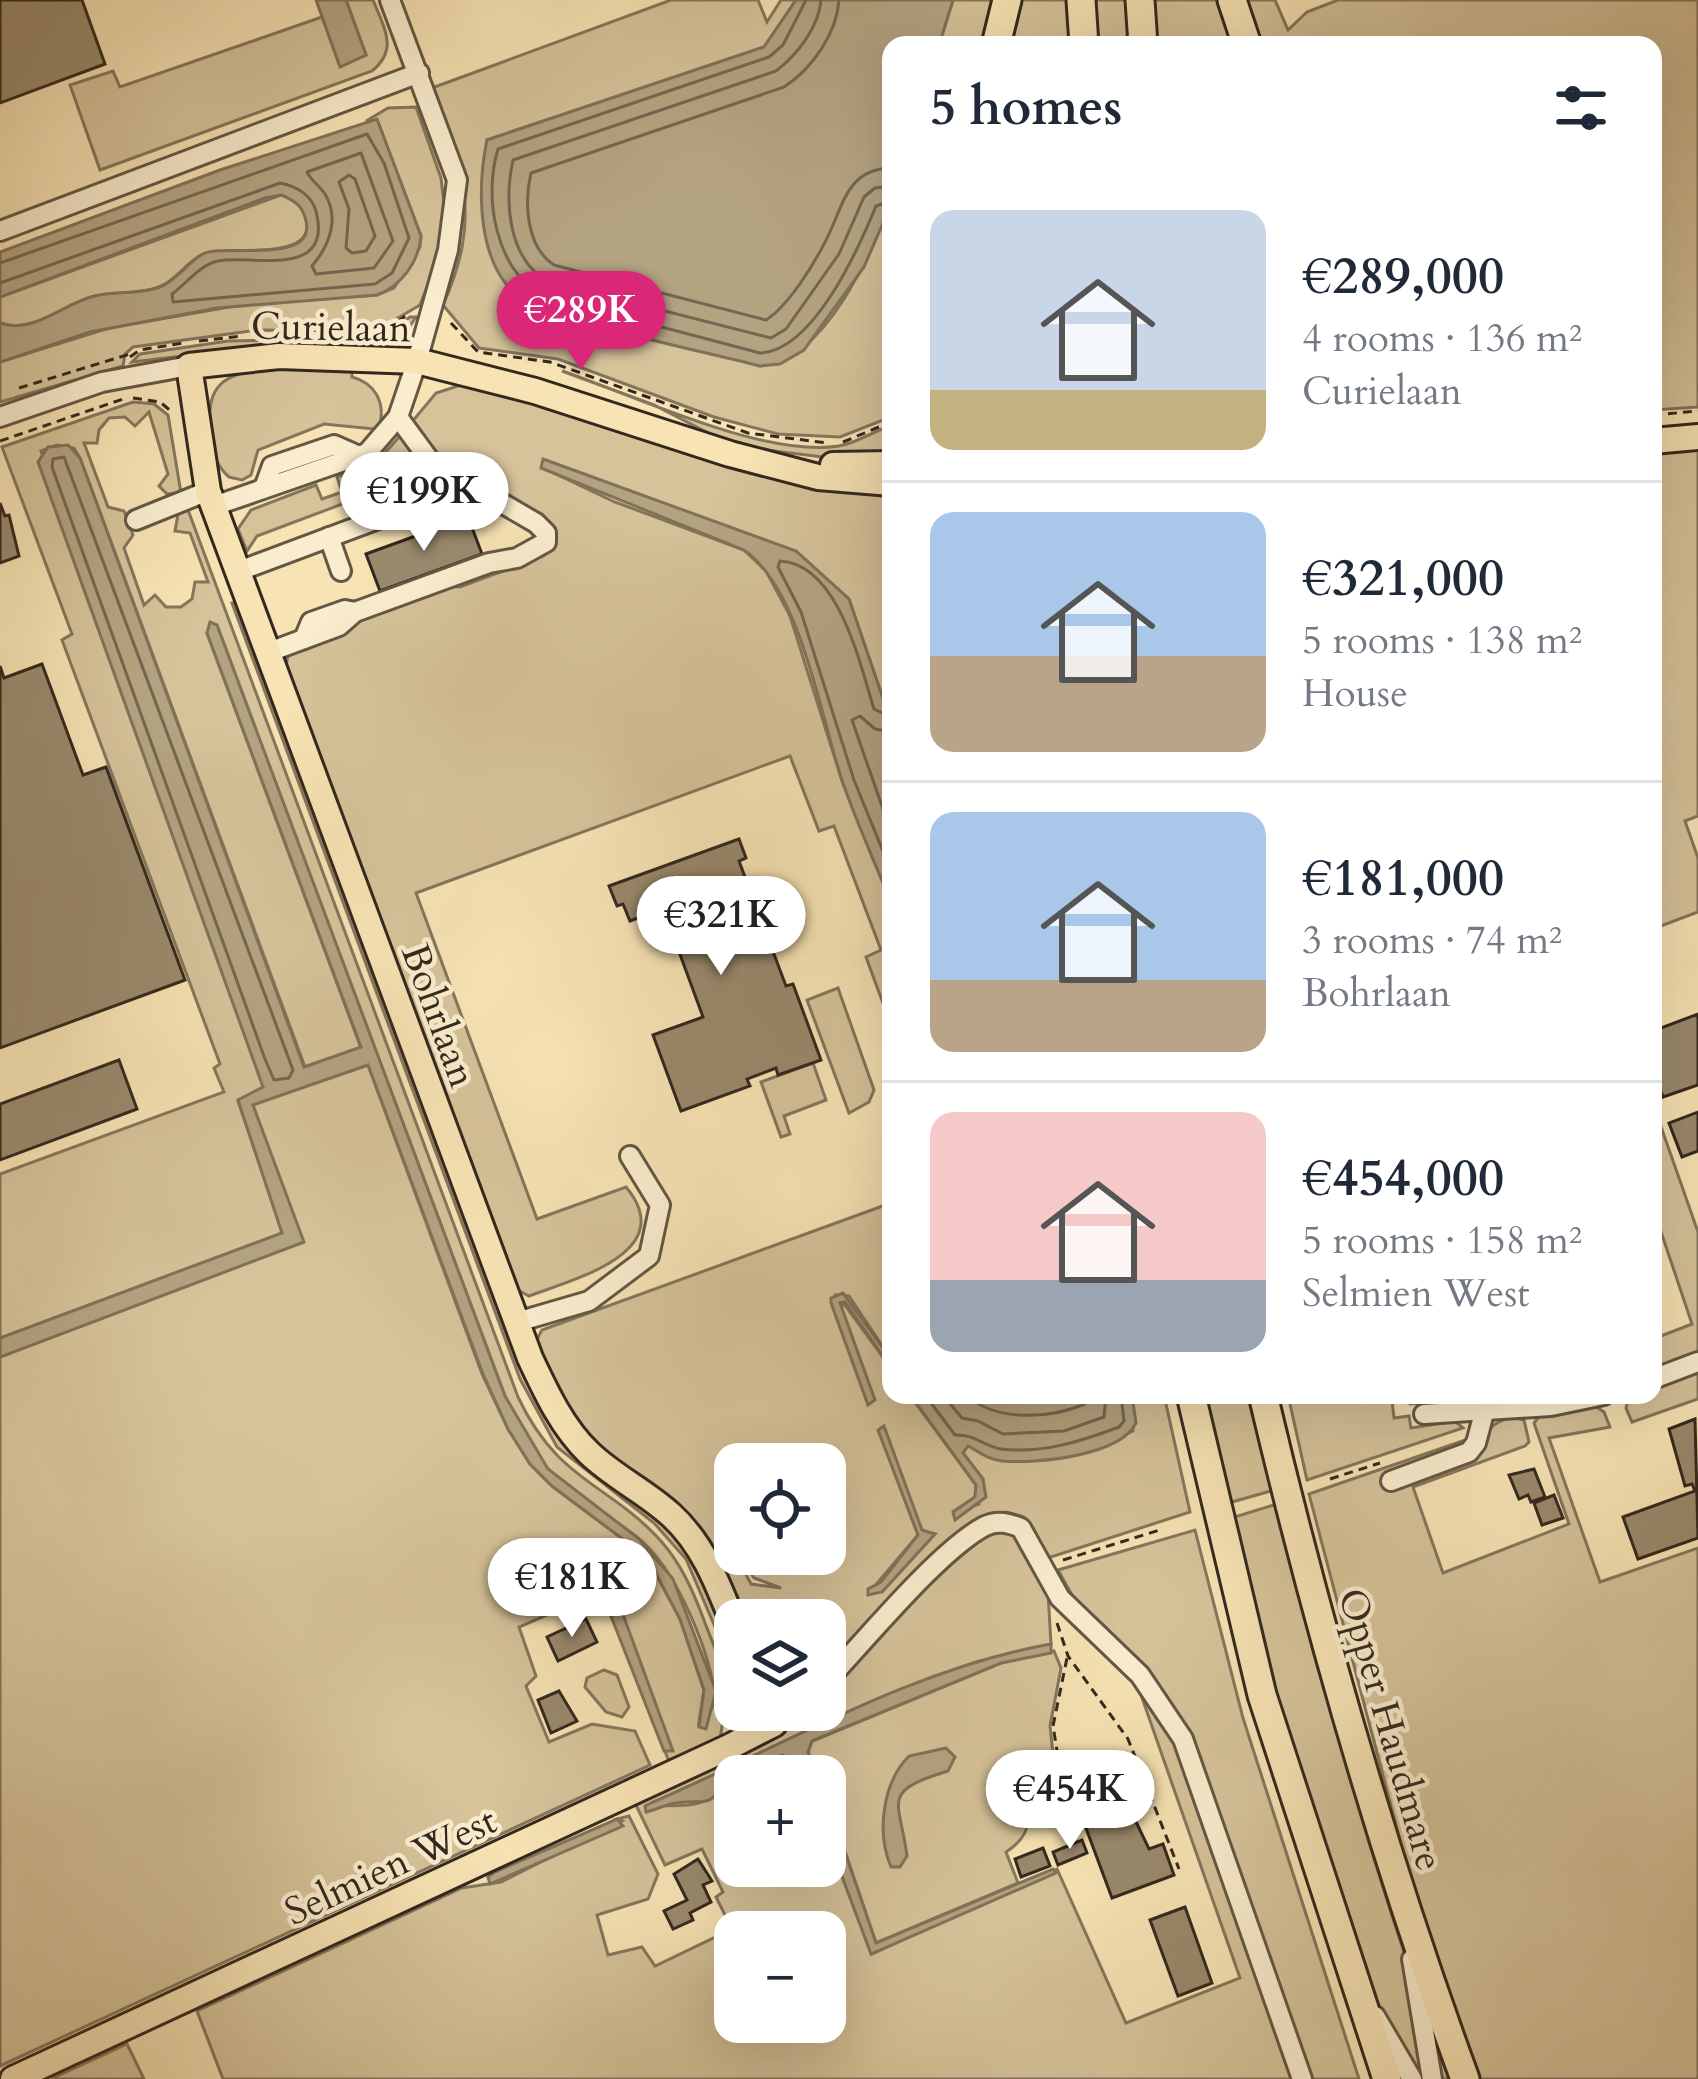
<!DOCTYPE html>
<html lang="en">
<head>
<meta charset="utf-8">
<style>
	:root { --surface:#fff; --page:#f6f6f7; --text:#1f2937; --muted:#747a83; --line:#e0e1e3; --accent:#db2777 }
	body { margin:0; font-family:Cardo,serif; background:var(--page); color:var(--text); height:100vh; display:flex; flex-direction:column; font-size:45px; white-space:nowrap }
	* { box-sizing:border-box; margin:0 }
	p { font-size:39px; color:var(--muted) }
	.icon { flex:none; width:66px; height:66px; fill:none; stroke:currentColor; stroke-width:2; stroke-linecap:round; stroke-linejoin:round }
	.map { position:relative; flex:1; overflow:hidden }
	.drawer { position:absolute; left:882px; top:36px; width:780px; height:1368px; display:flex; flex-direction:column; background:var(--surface); border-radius:24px; box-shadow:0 12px 48px #0002 }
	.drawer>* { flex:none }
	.controls { position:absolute; left:714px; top:1443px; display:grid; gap:24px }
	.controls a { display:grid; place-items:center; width:132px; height:132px; border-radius:24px; background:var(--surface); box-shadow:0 12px 48px #0002; font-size:60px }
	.price { position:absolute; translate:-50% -102px; padding:0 27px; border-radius:42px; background:#fff; color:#222; font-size:39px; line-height:78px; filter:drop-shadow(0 3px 6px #0008) }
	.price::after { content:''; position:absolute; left:50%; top:72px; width:36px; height:27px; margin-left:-18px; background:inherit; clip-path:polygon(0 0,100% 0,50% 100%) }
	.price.current { background:var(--accent); color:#fff }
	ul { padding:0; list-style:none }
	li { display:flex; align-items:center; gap:36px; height:300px; padding:0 48px }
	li+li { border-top:3px solid var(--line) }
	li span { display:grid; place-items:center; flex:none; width:336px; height:240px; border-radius:24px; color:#555 }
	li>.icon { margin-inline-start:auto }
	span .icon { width:144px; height:144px; fill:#fffc; stroke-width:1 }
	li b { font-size:51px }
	h2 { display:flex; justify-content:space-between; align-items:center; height:144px; padding:0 48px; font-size:51px }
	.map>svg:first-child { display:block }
	.green { fill:#d6c39a; stroke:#84765c; stroke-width:3; fill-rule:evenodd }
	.water { fill:#b4a381; stroke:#807259; stroke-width:3 }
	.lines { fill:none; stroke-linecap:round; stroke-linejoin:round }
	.shore { stroke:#746650; stroke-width:3 }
	.building { fill:#99896c; stroke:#33281e; stroke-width:3 }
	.minor-casing { stroke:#645744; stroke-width:24 }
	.major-casing { stroke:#33281e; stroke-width:30 }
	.highway-casing { stroke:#33281e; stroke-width:33 }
	.path { stroke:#33281e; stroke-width:3; stroke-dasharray:9 6; stroke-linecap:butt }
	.minor { stroke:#faedce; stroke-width:18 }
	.major { stroke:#f7e3b4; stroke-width:24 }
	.highway { stroke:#f7e3b4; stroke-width:27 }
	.labels { text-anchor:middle; stroke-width:9; stroke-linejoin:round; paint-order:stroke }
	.street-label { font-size:39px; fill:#33281e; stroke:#faedce }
</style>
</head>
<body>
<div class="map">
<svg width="1698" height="2079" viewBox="0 0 1698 2079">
	<rect width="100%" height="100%" fill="#f7e3b4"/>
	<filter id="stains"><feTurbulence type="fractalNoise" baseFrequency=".00167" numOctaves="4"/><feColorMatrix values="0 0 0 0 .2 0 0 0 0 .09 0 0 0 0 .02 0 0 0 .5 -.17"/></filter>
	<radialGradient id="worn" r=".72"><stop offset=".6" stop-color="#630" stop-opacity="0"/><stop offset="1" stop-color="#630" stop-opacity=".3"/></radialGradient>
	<g class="green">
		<path d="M346,0H373C384,28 399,49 372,71L100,170L70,85L113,71L120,87L322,17L341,66L366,55Z"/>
		<path d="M671,0H758L767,22L781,0H796L764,47L487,140L536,306L760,366C825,361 874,251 891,195V417L840,437L778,434L714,417L558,359L479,348L443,305C482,218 464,172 432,88Z"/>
		<polygon points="953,0 1000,0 989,45 939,45"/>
		<polygon points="1013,0 1068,0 1071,45 1002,45"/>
		<polygon points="1092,0 1129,0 1133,45 1095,45"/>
		<polygon points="1152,0 1225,0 1241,45 1156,45"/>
		<polygon points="1239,0 1275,0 1288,30 1307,12 1338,0 1698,0 1698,407 1653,410 1653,45 1255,45"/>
		<polygon points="416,107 441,178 445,212 437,261 420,305 376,331 258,330 133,347 125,354 123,366 0,402 0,362 109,328 241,305 377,295 394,288 420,247 421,236 377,120 366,121 388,108"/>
		<path d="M281,195C290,199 299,203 303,211C328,266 225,244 203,254C187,261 176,281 159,287C138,295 116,291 95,296C63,303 34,335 0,323V297Z"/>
		<polygon points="410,317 416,317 401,339 380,348 250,348 132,362 140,354 228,341 382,338"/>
		<path d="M276,368L352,369V377C375,383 385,402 380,424L374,429L324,424L258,450L251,475L242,480L229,477C214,464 213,451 211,432C203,379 231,372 276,368Z"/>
		<path d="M562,371C636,396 764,458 839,446C858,443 873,431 891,426V451L839,459L757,449L720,439L654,405Z"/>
		<path d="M464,384L891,494V722L849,599L796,551L541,467L615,502L744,550L766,571L790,616L843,784L891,902V1025L866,957L881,950L834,826L819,831L790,756L416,893L537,1219L626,1187C680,1252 575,1279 529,1296L516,1289L286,667L288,654L350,629L359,617L437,586L460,587L543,556L553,546L437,459L411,423L436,393Z"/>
		<path d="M133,402L154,404L168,415L181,493L167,494L159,486L168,474L149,412L135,426L125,417L109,418L99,430L97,443H84L108,507L124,511L133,535L124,548L144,605L155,595L166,607H181L192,599L195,582H208L190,533L175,531L178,514L188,510L518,1397C558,1482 607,1482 661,1541C682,1565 694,1593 705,1623C726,1676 730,1683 720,1739L670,1764L602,1591L519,1627L536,1676L526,1686L549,1742L592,1724L635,1731L650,1765L0,2066V1357L303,1242L253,1107L255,1102L368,1065L482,1374L508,1429L530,1464L552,1486L628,1543L654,1570L680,1619L704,1690L699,1722L716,1703C711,1653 677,1569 637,1537C608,1514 573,1496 548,1469C530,1449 518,1420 505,1396L217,626L207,633L361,1048L305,1067L80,458L74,448L57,445L41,451L264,1087L238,1101L283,1233L0,1338V1174L224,1092L214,1068L220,1064L62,640L72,634L2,447Z"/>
		<polygon points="400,436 433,470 257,536 247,551 238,529 251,510 316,485 322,499 342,492 337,477 377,462"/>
		<polygon points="1698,444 1698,816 1685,821 1698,858 1698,912 1653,929 1653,448"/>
		<polygon points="239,601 518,1355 644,1504 686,1545 715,1600 735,1655 735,1674 686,1559 654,1523 557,1447 520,1379 232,603"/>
		<polygon points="838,988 874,1090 869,1102 849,1113 807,1000"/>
		<polygon points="813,1063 826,1100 784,1116 790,1134 781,1137 761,1082"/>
		<polygon points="1653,1104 1698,1232 1698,1353 1653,1369 1653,1339 1692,1324 1653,1208"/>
		<path d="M891,1203V1359L849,1296L836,1295L842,1312V1301L891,1368V1395H910L976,1485L975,1497L953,1512L979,1504L983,1479L963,1453L968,1445C1028,1475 1076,1457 1133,1431L1132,1395H1164L1190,1512L1051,1557H1047L1024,1517L1007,1512L990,1515L825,1672V1620H741L722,1571L574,1419L536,1341L542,1330ZM883,1427L922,1531L935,1534L882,1592L873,1588L918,1535L879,1430ZM735,1464H825V1554H737L754,1578L781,1588L751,1584L719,1523L735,1550Z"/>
		<polygon points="1698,1368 1698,1399 1632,1422 1626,1408 1629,1396 1653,1395 1653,1385"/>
		<polygon points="1203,1395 1253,1395 1274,1490 1225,1504"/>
		<polygon points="1288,1395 1538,1395 1410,1404 1407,1398 1392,1400 1394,1418 1409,1416 1411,1428 1455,1421 1463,1428 1307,1480"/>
		<path d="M1595,1406L1604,1412L1610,1427L1549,1438L1600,1582L1698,1548V2079H1477L1424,1932L1309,1494L1468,1439L1469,1458C1483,1437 1495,1411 1524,1420L1529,1442L1525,1446L1413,1487L1443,1573L1569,1524L1534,1423L1540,1415Z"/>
		<path d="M1277,1504C1326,1699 1378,1891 1449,2079H1398L1286,1737L1228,1519Z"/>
		<polygon points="1195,1530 1243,1718 1359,2079 1310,2079 1199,1755 1171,1703 1072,1595 1058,1570"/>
		<path d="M991,1531L1015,1532L1048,1592L1051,1644L976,1662L916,1684L645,1806C682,1804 707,1813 726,1779L782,1755L791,1756L802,1776H735V1866H825V1831L872,1954L1057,1869L1126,2023L1240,1978L1140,1692L1164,1719L1188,1774L1295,2079H223L197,2011L462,1888L501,1882L622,1821L617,1819L629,1816L658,1874L648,1899L597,1915L608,1955L642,1947L655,1966L732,1929L716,1897L723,1892L702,1849L665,1865L634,1801L738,1752L742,1755L811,1710H825L831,1687L931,1581ZM735,1932H825V2022H735Z"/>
		<path d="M1054,1651L1061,1668L1050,1726L1054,1763L1031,1771L1027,1765L1001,1776L1013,1807L1025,1803C1033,1825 1025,1840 1006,1852L1018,1883L876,1943L825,1793V1776H818L808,1752L812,1741L1001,1663Z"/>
		<polygon points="604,1670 617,1675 629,1707 622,1717 606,1712 585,1687 587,1678"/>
		<polygon points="127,2044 144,2079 51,2079"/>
	</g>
	<g class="water">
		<polygon points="316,0 346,0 366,55 340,67"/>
		<path d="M796,0H953L939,45H891V195L883,223L864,267L804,350L780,364L760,366C709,352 533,319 506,284C477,247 478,183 487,140L764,47Z"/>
		<path d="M377,119L421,236C419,262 401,286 377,295L217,308L90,332L0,362V323C34,335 63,303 95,296C116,291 138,295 160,287C176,281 188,262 203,254C224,242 328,269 303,212C299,203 290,199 282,195L265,198L0,297V252L220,170Z"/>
		<polygon points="68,445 80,458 304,1067 361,1047 207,633 210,622 217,625 505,1396 548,1469 639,1539 673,1579 716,1691 706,1729 699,1727 704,1690 680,1619 654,1570 628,1543 552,1486 530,1464 508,1429 483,1374 368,1065 253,1105 304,1242 0,1357 0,1338 282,1233 238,1100 263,1087 38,462 48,447"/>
		<path d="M543,459L796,551L849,599L891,722V902C874,861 856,821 842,780C820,715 801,590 744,550L541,468Z"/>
		<polygon points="843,1293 891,1359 891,1368 845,1302 840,1303 875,1400 868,1405 831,1303 831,1298"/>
		<path d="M910,1395H1132L1136,1423C1120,1456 1036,1464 1002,1461C989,1460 979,1452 968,1446L963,1453L983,1479L986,1497L955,1520L953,1512L975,1497L976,1485Z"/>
		<polygon points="884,1426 922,1530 935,1534 882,1592 868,1595 868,1589 881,1582 918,1535 878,1430"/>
		<polygon points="602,1591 617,1598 673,1751 664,1751 607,1606 581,1608 579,1600"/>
		<path d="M1051,1644V1653L1001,1663L812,1741L808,1752L818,1776H802L796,1760L782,1755L726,1779C708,1811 707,1798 676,1803C666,1804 656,1810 646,1812L645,1806L651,1803C781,1747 910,1669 1051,1644Z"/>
		<path d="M946,1748L955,1757L948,1771C879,1792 900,1800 907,1856L900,1867H891C876,1832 883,1782 909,1756Z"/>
		<polygon points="825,1793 876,1943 1053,1869 1056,1873 871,1954 825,1831"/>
		<polygon points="617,1819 623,1826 490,1884 488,1877 495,1872"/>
	</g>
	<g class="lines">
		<g class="shore">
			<path d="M806,0L783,45L769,57L498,149C483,197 496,269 541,295L760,353C813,351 858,250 876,206L891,201"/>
			<path d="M821,0C819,27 797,55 776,71L513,160C504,201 508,258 547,281L771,338L786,329L839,254L864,197L875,188L891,186"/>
			<path d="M839,0C837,33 812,69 784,87L531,173C524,202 526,247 554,265L766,320C788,306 813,266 825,242C843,209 845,169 891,168"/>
			<path d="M361,153L393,241L374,268L316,274L312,266C329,246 340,219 325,194C319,185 311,181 307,172Z"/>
			<polygon points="349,175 355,179 375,236 366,251 352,253 346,248 349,209 339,182"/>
			<path d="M0,263L367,134L384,163L409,238L392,273L375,284L173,302L172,294C186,284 201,264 218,261C249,254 334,281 316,211C311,194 295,186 280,183L0,283"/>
			<polygon points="64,457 293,1070 289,1078 274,1080 265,1059 52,467 53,459"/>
			<path d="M891,717L874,709C860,665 839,564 780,561L778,567L801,612L854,780L891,871"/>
			<polyline points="891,732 875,729 860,716 852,720 891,832"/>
			<path d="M925,1395L955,1435C975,1434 983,1446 1001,1449C1042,1454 1082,1441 1119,1427L1124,1421L1121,1395"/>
			<polyline points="943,1395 962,1418 978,1421 1003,1434 1064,1431 1104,1417 1106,1395"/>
			<path d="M966,1395C996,1422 1049,1419 1085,1404L1088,1395"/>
		</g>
	</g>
	<g class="building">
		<polygon points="0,0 82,0 105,64 0,103"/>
		<polygon points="0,503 5,516 9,515 19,556 0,563"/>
		<polygon points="468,517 482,554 380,591 366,554"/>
		<polygon points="42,664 83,775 106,767 185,980 0,1048 0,666 4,678"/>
		<polygon points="739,839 746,858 739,861 786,986 793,984 821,1060 778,1075 776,1068 747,1079 750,1086 681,1111 653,1035 703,1017 663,908 630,921 623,904 617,906 609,886"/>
		<polygon points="1698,1014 1698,1085 1663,1097 1653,1071 1653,1031"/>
		<polygon points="119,1060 137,1109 0,1160 0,1104"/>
		<polygon points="1698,1112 1698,1151 1682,1157 1669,1123"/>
		<polygon points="1695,1419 1698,1538 1638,1559 1623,1517 1695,1491 1692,1484 1685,1486 1669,1429"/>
		<polygon points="1534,1469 1545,1497 1531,1502 1528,1495 1519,1499 1509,1475"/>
		<polygon points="1554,1495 1563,1518 1542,1525 1534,1503"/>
		<polygon points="586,1619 597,1642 558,1661 547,1637"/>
		<polygon points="559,1691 577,1721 551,1733 538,1700"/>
		<polygon points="1025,1771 1028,1780 1044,1774 1059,1802 1041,1808 1037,1796 1014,1800 1006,1778"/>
		<polygon points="1127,1803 1149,1849 1163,1844 1174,1875 1112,1898 1083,1820"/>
		<polygon points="1082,1840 1087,1853 1058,1865 1053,1852"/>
		<polygon points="1043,1848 1050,1866 1021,1877 1015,1859"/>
		<polygon points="698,1859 712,1881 703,1885 711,1902 690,1913 693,1920 673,1929 664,1911 687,1900 674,1874"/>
		<polygon points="1185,1907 1212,1983 1178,1996 1150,1920"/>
	</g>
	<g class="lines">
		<defs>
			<g id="minor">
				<polyline points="0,231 419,73"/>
				<polyline points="0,417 102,382 189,366"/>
				<polyline points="264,488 272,466 334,445 359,456"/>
				<polyline points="214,506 367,453 398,417 417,361 448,250 457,180 390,0"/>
				<polyline points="136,520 208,491"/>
				<polyline points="329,537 341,571"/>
				<polyline points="239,571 469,485"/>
				<polyline points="304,639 311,622 345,610 355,612"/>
				<polyline points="269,652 339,626 355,612 489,563 517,558 546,542 546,533 536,523 431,462 398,417"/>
				<polyline points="517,1322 589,1301 649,1256 660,1205 630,1156"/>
				<polyline points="1653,1379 1698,1362"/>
				<polyline points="1424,1414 1551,1406 1604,1395"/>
				<polyline points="1391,1481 1469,1452 1476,1443 1485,1409"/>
				<path d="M825,1683C864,1642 939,1550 985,1526C998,1520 1009,1523 1021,1528L1060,1598L1140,1675L1183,1739L1302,2079"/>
				<polyline points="774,1724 795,1710"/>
				<polyline points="1412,1959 1432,2079"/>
				<polyline points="1375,2016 1412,2079"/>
			</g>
			<g id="major">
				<polyline points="1653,441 1698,437"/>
				<polyline points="833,465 891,464"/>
				<path d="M735,1627C719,1587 704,1545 671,1515C646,1492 614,1477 589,1453C562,1427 546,1392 530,1358L208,491L189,366L279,356L417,361L535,391L730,454L818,477L891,483"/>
				<polyline points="13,2079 727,1748 774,1724 768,1710"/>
			</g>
			<g id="highway">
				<polyline points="1081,0 1084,45"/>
				<polyline points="1140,0 1143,45"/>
				<polyline points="1232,0 1247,45"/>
				<polyline points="996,45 1007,0"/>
				<polyline points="1191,1395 1262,1695 1387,2079"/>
				<path d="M1263,1395C1318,1627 1383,1855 1465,2079"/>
			</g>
		</defs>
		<use href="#minor" class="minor-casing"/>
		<use href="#major" class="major-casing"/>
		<use href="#highway" class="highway-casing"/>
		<g class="path">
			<polyline points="451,323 478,352 550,362 748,433 827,443"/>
			<polyline points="342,334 384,333 409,313"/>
			<polyline points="199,341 243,336"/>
			<polyline points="130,357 140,350 183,343"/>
			<polyline points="19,388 130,354"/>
			<polyline points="133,398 160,402 172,412"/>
			<polyline points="1653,415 1698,411"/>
			<polyline points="886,422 891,398"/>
			<polyline points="0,441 123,399"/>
			<polyline points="843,442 891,422"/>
			<polyline points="1330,1479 1380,1463"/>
			<polyline points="1063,1560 1163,1529"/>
			<polyline points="1057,1623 1068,1656 1128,1739 1179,1869"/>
			<polyline points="716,1641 734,1693 728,1723"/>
			<polyline points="1062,1814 1066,1805 1053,1726 1067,1658"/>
		</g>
		<use href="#minor" class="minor"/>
		<use href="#major" class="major"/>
		<use href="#highway" class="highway"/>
	</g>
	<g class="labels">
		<g class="street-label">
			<text transform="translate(331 326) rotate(1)" y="14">Curielaan</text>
			<text transform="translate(440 1015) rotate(70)" y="14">Bohrlaan</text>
			<text transform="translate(1392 1729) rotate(74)" y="14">Opper Haudmare</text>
			<text transform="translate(390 1865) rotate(-25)" y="14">Selmien West</text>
		</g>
	</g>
	<rect width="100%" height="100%" filter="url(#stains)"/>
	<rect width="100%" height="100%" fill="url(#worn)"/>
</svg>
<div class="controls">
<a><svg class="icon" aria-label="locate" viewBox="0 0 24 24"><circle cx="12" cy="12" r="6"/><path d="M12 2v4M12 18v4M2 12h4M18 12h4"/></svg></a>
<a><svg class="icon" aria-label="layers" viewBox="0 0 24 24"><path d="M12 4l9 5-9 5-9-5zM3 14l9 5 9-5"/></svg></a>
<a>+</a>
<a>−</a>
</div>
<b class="price current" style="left:581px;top:373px">€289K</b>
<b class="price" style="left:424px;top:554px">€199K</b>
<b class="price" style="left:721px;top:978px">€321K</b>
<b class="price" style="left:572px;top:1640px">€181K</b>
<b class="price" style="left:1070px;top:1852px">€454K</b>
<section class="drawer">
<h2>5 homes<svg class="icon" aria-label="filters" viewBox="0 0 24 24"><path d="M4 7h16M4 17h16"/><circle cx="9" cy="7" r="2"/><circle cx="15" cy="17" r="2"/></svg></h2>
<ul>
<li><span style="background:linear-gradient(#c9d6e8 75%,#c2b280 0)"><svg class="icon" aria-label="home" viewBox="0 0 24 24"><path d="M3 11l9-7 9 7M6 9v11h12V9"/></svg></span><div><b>€289,000</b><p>4 rooms · 136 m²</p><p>Curielaan</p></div></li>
<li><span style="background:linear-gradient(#a9c7e8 60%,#b9a48a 0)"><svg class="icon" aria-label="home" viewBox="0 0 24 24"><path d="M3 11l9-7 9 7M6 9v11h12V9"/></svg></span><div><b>€321,000</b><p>5 rooms · 138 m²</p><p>House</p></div></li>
<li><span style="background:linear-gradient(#a9c7e8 70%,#b9a48a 0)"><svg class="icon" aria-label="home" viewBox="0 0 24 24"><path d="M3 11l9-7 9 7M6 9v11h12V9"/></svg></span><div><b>€181,000</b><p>3 rooms · 74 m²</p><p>Bohrlaan</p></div></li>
<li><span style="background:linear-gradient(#f6c9c9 70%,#9aa5b1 0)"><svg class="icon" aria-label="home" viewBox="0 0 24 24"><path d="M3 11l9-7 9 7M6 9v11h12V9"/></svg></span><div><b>€454,000</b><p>5 rooms · 158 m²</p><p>Selmien West</p></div></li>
</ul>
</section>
</div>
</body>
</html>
